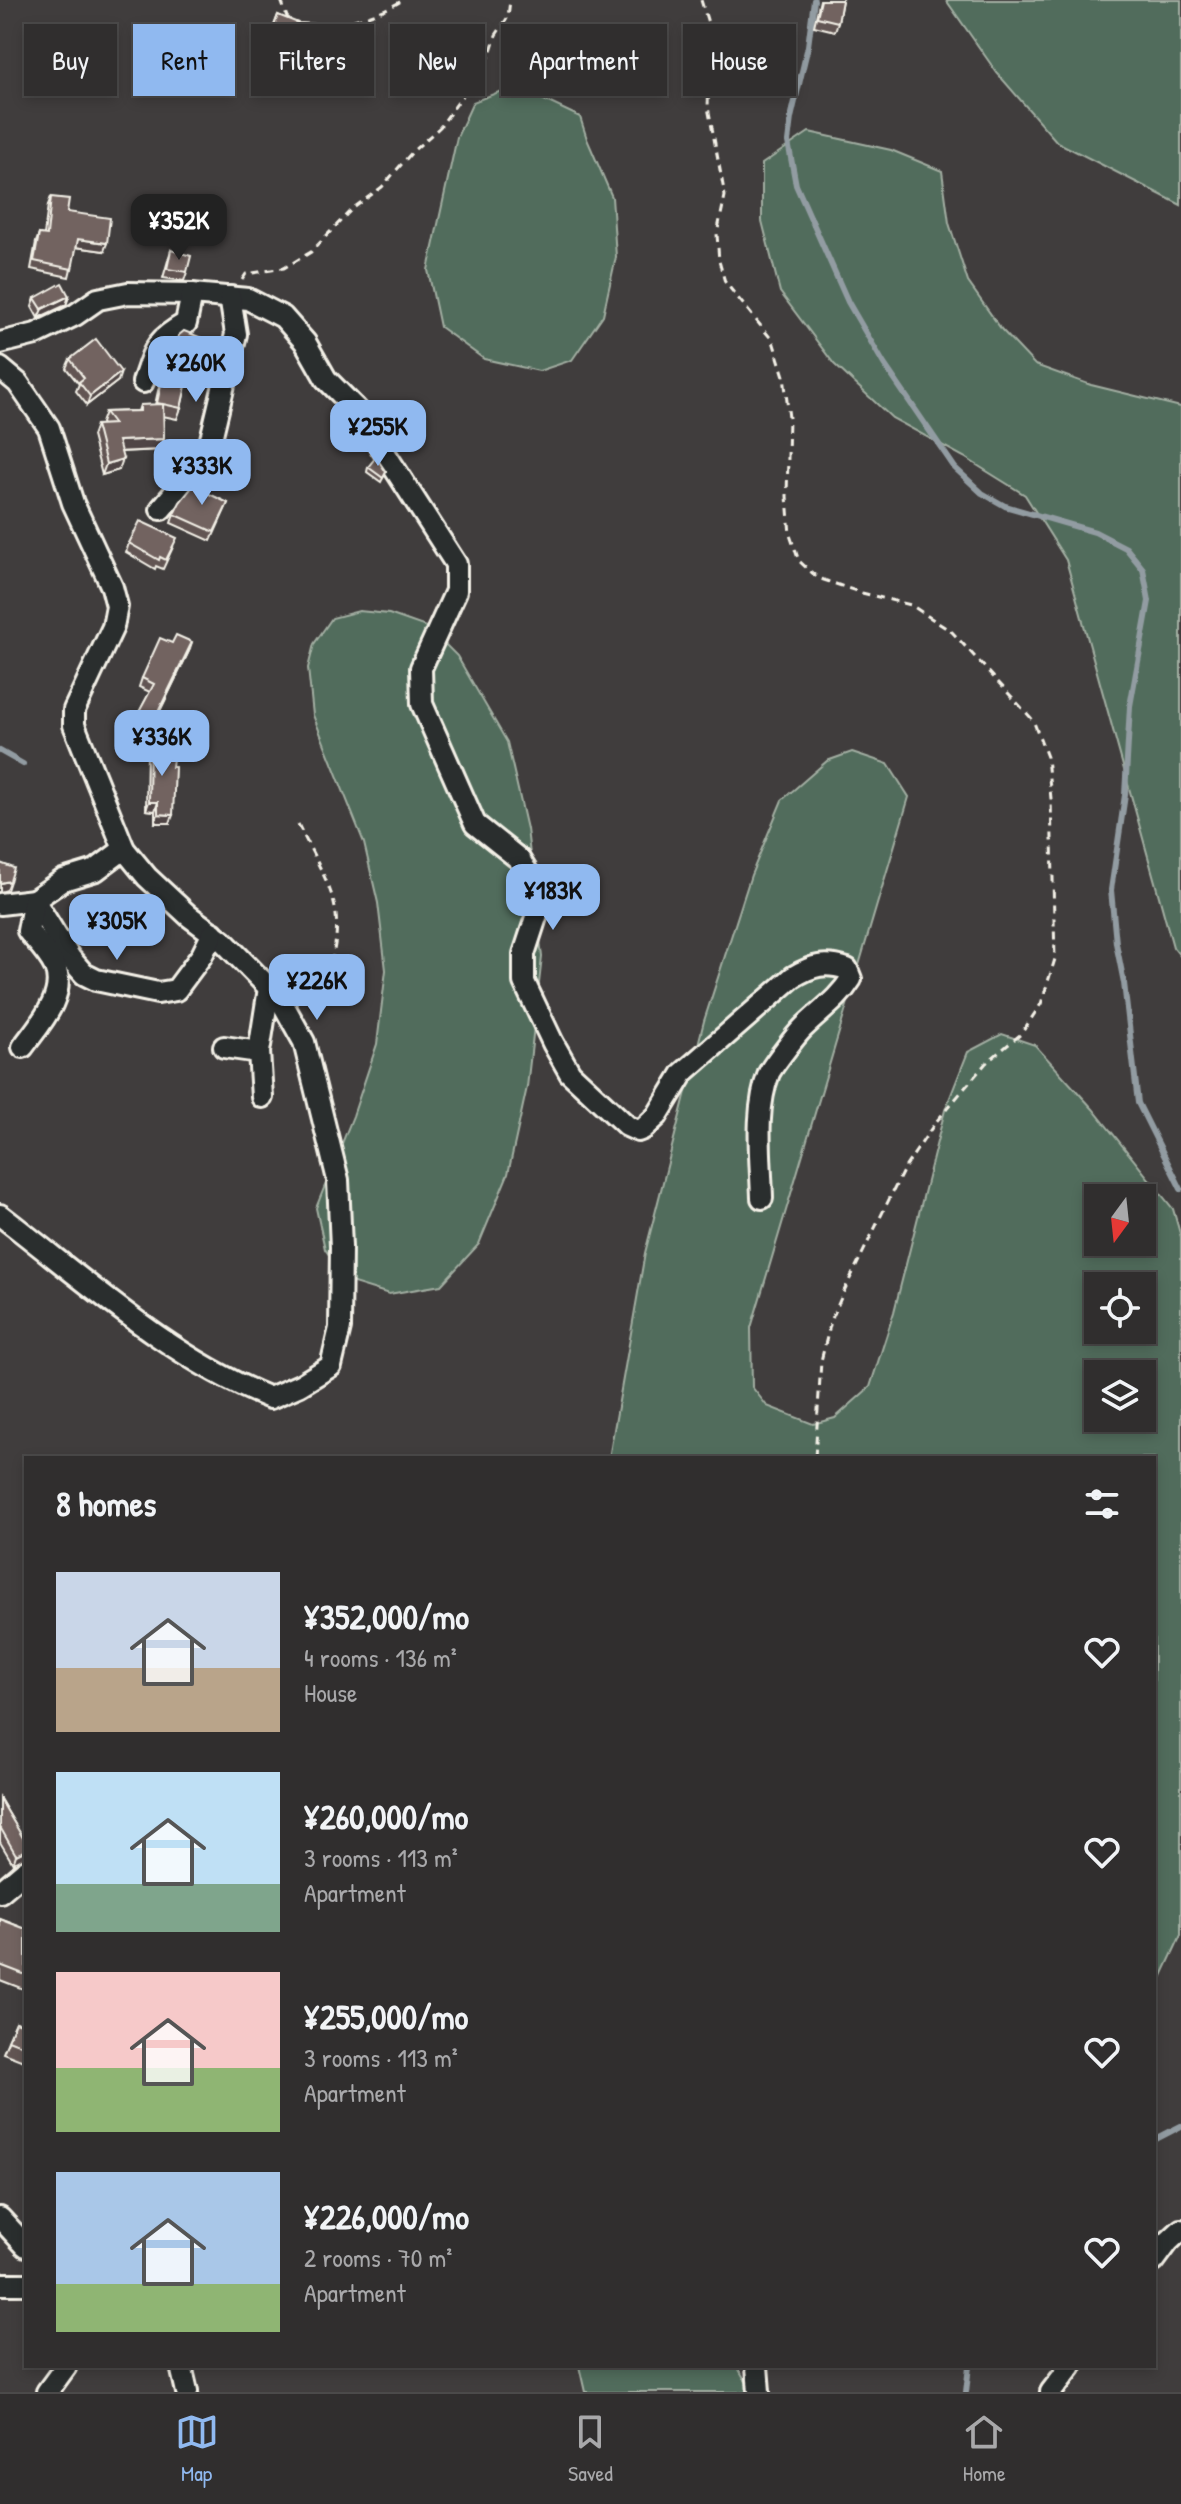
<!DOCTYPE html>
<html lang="en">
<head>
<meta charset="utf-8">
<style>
	:root { --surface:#302e2e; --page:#3c3a3a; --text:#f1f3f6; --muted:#a8a8aa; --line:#4b4a4a; --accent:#90b9f0 }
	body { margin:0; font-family:"Patrick Hand",sans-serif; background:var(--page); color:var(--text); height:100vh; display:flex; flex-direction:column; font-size:30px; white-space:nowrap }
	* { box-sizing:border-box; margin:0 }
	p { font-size:26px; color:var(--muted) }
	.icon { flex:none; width:44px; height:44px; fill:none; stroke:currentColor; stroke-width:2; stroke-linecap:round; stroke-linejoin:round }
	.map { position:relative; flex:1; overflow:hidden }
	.details { position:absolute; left:24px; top:1456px; width:1132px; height:912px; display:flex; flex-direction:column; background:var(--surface); border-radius:0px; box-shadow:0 4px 12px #0003,0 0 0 2px var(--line) }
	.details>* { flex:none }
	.banner { position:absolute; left:24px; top:24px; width:1134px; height:72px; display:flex; gap:16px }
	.needle { width:52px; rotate:195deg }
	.buttons { position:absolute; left:1084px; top:1184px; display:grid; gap:16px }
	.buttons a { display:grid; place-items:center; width:72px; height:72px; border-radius:0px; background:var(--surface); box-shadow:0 4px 12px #0003,0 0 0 2px var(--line); font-size:40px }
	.price { position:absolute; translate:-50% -68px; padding:0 18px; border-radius:16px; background:var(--accent); color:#111; font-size:26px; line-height:52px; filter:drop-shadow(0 2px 4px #0008) }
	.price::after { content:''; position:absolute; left:50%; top:48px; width:24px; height:18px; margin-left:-12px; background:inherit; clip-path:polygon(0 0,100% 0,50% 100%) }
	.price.current { background:#222; color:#fff }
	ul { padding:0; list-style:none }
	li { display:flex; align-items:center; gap:24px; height:200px; padding:0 32px }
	li span { display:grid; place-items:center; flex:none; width:224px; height:160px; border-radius:0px; color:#555 }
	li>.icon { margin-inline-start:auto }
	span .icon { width:96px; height:96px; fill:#fffc; stroke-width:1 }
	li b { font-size:34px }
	h2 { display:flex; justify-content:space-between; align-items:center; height:96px; padding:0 32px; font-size:34px }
	.chip { padding:0 28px; border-radius:0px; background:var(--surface); box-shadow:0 4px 12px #0003,0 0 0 2px var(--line); font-size:28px; line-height:72px }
	.chip.current { background:var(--accent); color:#111 }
	.tab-bar { display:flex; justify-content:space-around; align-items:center; height:112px; border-top:2px solid var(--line); background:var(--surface); font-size:22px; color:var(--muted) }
	.tab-bar a { display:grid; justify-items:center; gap:4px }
	.tab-bar .current { color:var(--accent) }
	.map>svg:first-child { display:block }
	.green { fill:#516c5c; stroke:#a2aea2; stroke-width:2; fill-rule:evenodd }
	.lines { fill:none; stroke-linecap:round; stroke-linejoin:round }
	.stream { stroke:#929ca2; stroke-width:6 }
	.minor-casing { stroke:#f4f1e8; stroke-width:26 }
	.path { stroke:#f4f1e8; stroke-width:3; stroke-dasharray:8 6; stroke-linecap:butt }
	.minor { stroke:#2a2d2e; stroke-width:20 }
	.wall { fill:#625553; stroke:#f4f1e8; stroke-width:2 }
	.shaded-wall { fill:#504544; stroke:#f4f1e8; stroke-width:2 }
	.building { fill:#726361; stroke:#f4f1e8; stroke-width:2 }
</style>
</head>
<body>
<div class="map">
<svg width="1181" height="2392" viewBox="0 0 1181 2392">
	<rect width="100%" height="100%" fill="#403d3d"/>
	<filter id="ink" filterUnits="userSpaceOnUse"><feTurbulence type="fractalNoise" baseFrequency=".0125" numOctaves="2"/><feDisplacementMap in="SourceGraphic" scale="16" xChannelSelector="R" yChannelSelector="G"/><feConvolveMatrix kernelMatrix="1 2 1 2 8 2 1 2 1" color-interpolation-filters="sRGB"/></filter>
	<g filter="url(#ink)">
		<g class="green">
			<polygon points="946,0 1181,0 1181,205 1057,142 997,73"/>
			<polygon points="504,90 542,99 580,117 587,139 612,197 616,257 603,315 572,360 539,371 484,359 440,327 428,270 457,137 473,102"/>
			<polygon points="809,132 891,150 942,171 949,223 968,282 1002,330 1035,365 1091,385 1181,407 1181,957 1173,947 1066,560 1025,495 964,457 892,418 834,364 780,292 762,221 762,164"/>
			<polygon points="359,611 389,614 429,628 457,656 507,742 527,829 542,957 527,1087 508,1174 479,1244 441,1285 389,1294 347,1281 325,1249 316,1208 353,1116 377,1044 386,970 378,903 364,843 313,715 308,668 314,644 332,618"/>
			<path d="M852,752L888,764L909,797L751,1328L752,1387L767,1406L813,1424L835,1418L870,1387L894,1312L945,1110L968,1052L1002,1034L1035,1045L1093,1109L1173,1209L1181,1237V1935L1154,1993V1458H609L645,1253L704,1021L751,875L782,800L827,761ZM1098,1198H1142V1242H1098ZM1098,1286H1142V1330H1098ZM1098,1374H1142V1418H1098Z"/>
			<polygon points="579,2366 737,2366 752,2392 585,2392"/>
		</g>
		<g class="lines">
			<g class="stream">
				<polyline points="814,0 808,46 791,118 788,142 796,185 848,302 884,364 955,468 982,493 1005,506 1095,532 1126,548 1143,569 1149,601 1130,706 1125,795 1111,890 1116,943 1124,983 1138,1103 1181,1189"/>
				<polyline points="0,751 23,764"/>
				<polyline points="1154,2140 1181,2126"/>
				<polyline points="966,2392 969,2366"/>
			</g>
			<defs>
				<g id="minor">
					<path d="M0,343L36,334L75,315L98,299L128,293L192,294L248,299L283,317L305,342L326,379L357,410L456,564V591L421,668L422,704L475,824L519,859L539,891L541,902L524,954V982L553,1043L570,1073L627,1126L638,1131L643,1129L657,1116L683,1073L793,977C813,965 825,962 847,969L851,979C838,1000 820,1011 803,1028C796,1035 773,1065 769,1073C754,1111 761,1159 762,1198"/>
					<path d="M0,368L18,383L49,428L73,503L112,587L117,606L113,627L74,710V725L124,849L147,877L189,916L224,942L280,999L304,1042L338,1180L341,1247L340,1328L331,1366L300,1385L270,1398C170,1358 85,1280 0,1215"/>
					<path d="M143,382C155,348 154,341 186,323L192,294"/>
					<polyline points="161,509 205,457 211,439 236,334 230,297"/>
					<polyline points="0,904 34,900 70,958 84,974 96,980 158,993 176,990 202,955 213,933"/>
					<path d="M23,1047C38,1026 67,996 55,967C49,954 37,942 28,931L34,900L63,880L96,870L124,849"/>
					<polyline points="224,1047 259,1052"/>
					<polyline points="262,1097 259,1052 269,988"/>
					<polyline points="0,1892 26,1870"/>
					<polyline points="0,2218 26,2246"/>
					<polyline points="1154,2261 1168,2242 1181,2230"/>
					<polyline points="0,2284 26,2284"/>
					<polyline points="181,2366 187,2392"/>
					<polyline points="757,2366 759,2392"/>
					<polyline points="47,2392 66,2366"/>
					<polyline points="1051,2392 1071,2366"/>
				</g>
			</defs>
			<use href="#minor" class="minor-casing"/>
			<g class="path">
				<polyline points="281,0 287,17 293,22"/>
				<polyline points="701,0 711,33 708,107 725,196 717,234 719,261 725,282 773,341 784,376 789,418 787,496 790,535 799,561 818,578 862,593 911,605 952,632 1033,720 1047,757 1051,799 1055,959 1041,1004 1021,1034 986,1063 935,1123 904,1169 843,1293 831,1321 821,1361 815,1458"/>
				<path d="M312,25C343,25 377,16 403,0"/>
				<polyline points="242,280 246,274 284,268 311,252 352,209 382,187 413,151 440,127 488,60 496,35 508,17 510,0"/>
				<path d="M298,824C331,892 351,909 324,985L303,997"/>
			</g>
			<use href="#minor" class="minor"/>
		</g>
		<g class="wall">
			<polygon points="820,0 842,0 838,22 835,31 814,26"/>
			<polygon points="278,15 315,35 312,44 299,50 268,41"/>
			<polygon points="51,197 67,212 104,251 76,247 69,277 31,269 36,242 39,234 44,235 48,205"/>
			<polygon points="171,250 187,272 184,281 163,278"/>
			<polygon points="69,296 66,305 38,318 32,307 35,298"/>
			<polygon points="70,359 118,381 87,405 76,391 79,384 66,368"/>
			<polygon points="165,366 187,381 181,408 177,419 163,416 164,439 160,450 121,452 119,470 102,475 92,436 96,425 102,425 101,423 105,412 138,411 140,405 155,405 161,377"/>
			<polygon points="368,467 386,472 381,482 367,472"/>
			<polygon points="207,493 228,503 211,541 171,523 174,514"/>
			<polygon points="129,543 173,547 163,569 156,566 155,569 126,552"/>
			<polygon points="189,651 143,746 127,738 130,729 150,692 139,687 142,678"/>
			<polygon points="150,742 169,758 170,823 155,823 155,811 146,810 147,750"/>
			<polygon points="0,1799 26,1843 26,1857 13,1864 0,1842"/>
			<polygon points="0,1919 26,1929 26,1990 0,1980"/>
			<polygon points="16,2022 26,2026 26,2062 3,2053"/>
		</g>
		<g class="shaded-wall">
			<polygon points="315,35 312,44 299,50 302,41"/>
			<polygon points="78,239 107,243 104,251 75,247"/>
			<polygon points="69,296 66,305 38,318 42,309"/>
			<polygon points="121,372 118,381 87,405 90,396"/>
			<polygon points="164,439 160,450 115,452 118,441"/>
			<polygon points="123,459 119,470 102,475 106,464"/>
			<polygon points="192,642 189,651 143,746 146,737"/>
			<polygon points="149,802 158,802 155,811 146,810"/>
			<polygon points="158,814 173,815 170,823 155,823"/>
			<polygon points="10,881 7,890 0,892 0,883"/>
			<polygon points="26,1850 26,1857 13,1864 16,1855"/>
		</g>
		<g class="building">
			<polygon points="821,0 842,0 838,22 817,17"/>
			<polygon points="278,15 298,23 315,24 315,35 302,41 272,32"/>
			<polygon points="51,197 69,199 67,212 110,218 107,243 78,239 72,269 34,261 39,234 47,235"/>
			<polygon points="171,250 191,256 187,272 167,269"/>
			<polygon points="62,283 69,296 42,309 35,298"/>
			<polygon points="184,331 202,338 187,381 181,408 163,404 164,439 118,441 123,459 106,464 96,425 114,424 105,412 140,411 140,405 162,404 157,403 165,366 168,367 179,335"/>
			<polygon points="96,339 121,372 90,396 79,382 84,378 70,359"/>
			<polygon points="376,457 386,472 383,478 368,467"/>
			<polygon points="197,481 209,487 207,493 228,503 214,532 174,514 180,502"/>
			<polygon points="140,521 177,538 166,560 160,557 159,560 129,543"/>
			<polygon points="176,635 192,642 146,737 130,729 154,684 142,678 160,638 172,643"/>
			<polygon points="150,742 172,746 169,758 173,758 172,767 175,767 173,815 158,814 158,802 149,802"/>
			<polygon points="0,863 14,868 10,881 0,883"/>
			<polygon points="0,1799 26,1843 26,1850 16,1855 0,1827"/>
			<polygon points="0,1919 26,1929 26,1975 0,1965"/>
			<polygon points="16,2022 26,2026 26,2047 8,2040"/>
		</g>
	</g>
</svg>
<div class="buttons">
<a><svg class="needle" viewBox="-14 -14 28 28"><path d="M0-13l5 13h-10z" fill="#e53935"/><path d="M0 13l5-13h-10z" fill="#a8a8aa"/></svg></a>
<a><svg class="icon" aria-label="locate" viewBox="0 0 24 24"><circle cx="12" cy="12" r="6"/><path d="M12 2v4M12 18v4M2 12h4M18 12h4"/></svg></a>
<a><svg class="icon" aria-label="layers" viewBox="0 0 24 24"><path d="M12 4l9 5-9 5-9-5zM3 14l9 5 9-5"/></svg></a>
</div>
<b class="price current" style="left:179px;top:262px">¥352K</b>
<b class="price" style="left:196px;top:404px">¥260K</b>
<b class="price" style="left:378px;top:468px">¥255K</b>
<b class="price" style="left:202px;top:507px">¥333K</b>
<b class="price" style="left:162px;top:778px">¥336K</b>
<b class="price" style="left:553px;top:932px">¥183K</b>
<b class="price" style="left:117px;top:962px">¥305K</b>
<b class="price" style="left:317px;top:1022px">¥226K</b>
<div class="banner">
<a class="chip">Buy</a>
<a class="chip current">Rent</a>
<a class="chip">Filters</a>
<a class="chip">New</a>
<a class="chip">Apartment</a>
<a class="chip">House</a>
</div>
<section class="details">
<h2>8 homes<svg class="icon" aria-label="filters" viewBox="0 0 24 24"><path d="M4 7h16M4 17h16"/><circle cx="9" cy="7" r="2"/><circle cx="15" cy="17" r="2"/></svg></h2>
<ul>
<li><span style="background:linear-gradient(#c9d6e8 60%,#b9a48a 0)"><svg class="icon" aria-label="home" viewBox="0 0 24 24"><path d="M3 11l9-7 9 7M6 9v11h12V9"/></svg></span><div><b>¥352,000/mo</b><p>4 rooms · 136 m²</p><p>House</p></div><svg class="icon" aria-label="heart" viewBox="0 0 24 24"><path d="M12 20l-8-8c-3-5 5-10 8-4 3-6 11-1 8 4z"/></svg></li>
<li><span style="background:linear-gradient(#bfe0f5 70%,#7fa58c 0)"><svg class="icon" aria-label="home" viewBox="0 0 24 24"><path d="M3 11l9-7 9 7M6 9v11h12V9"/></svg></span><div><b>¥260,000/mo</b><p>3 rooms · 113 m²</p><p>Apartment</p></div><svg class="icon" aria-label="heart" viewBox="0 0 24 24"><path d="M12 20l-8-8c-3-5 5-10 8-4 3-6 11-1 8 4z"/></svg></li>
<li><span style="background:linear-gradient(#f6c9c9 60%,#8fb573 0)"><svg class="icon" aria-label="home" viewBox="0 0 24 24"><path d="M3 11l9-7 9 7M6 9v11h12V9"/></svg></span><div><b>¥255,000/mo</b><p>3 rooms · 113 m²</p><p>Apartment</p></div><svg class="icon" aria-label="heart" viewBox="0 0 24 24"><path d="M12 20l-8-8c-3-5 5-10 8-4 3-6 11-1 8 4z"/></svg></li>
<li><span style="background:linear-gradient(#a9c7e8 70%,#8fb573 0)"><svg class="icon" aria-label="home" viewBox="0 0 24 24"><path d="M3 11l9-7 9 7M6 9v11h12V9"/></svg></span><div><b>¥226,000/mo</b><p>2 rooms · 70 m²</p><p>Apartment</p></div><svg class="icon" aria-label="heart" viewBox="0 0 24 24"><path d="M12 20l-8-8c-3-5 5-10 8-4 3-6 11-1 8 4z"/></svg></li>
</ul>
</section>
</div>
<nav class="tab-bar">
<a class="current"><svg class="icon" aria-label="map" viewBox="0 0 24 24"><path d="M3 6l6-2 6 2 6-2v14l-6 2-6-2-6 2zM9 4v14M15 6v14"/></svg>Map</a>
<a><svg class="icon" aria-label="saved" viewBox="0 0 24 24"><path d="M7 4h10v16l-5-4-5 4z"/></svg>Saved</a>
<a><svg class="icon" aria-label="home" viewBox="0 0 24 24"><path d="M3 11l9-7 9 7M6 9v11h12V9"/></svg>Home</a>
</nav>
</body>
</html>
